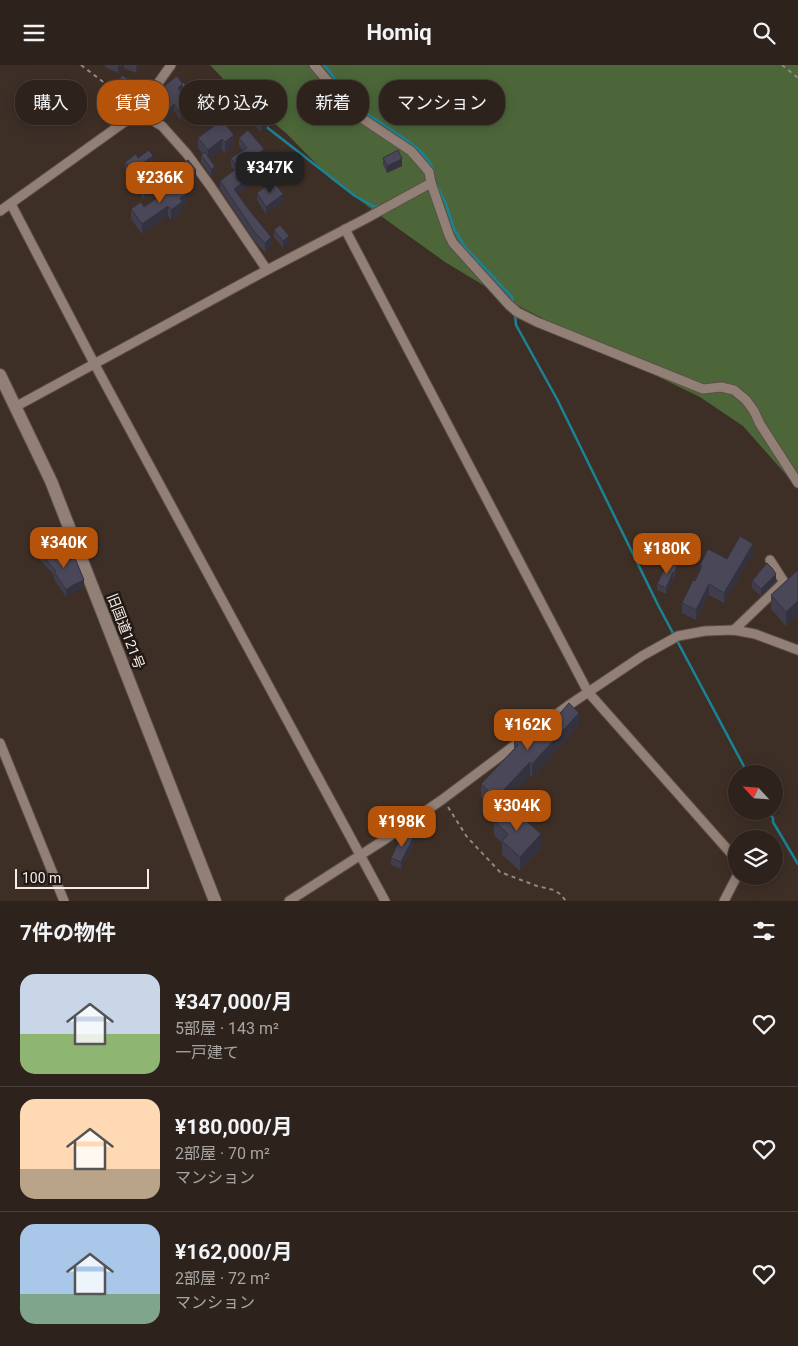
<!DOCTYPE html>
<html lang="ja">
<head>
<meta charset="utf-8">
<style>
	:root { --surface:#2e231c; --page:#3a2f29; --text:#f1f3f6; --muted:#a7a4a3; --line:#49403b; --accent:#b45309 }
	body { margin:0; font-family:Roboto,"Noto Sans JP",sans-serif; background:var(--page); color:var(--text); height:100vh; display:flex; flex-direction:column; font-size:19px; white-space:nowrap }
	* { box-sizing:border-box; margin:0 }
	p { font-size:16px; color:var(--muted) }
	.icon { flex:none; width:28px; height:28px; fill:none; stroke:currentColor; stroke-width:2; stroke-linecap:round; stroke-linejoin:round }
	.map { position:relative; height:836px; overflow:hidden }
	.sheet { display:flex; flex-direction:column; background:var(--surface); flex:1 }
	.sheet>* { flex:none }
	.guide { position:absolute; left:15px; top:15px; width:500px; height:45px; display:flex; gap:10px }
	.needle { width:32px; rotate:296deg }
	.buttons { position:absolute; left:728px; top:700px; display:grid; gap:10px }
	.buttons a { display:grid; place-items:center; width:55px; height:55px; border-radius:50%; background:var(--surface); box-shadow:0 2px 12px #0003,0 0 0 1px var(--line); font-size:25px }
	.scale { position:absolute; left:15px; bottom:12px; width:134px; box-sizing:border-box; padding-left:5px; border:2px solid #f7ece7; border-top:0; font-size:14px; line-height:18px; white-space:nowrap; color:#f7ece7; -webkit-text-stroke:4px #201915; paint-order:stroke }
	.price { position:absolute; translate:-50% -42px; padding:0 11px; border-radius:10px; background:var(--accent); color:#fff; font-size:16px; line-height:32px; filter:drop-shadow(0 1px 2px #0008) }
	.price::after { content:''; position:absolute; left:50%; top:30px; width:15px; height:11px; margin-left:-8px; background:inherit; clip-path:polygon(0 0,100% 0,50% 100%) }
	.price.selected { background:#222; color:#fff }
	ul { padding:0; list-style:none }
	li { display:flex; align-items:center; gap:15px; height:125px; padding:0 20px }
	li+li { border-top:1px solid var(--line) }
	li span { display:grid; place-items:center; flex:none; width:140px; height:100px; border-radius:15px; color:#555 }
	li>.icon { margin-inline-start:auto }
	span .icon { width:60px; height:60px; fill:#fffc; stroke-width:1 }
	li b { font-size:21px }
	h2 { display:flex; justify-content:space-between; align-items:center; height:60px; padding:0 20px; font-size:21px }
	.pill { padding:0 18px; border-radius:20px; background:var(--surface); box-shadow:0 2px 12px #0003,0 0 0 1px var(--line); font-size:18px; line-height:45px }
	.pill.selected { background:var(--accent); color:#fff }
	header { display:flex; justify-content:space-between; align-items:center; height:65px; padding:0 20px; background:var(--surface); font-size:22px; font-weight:700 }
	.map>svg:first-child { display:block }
	.green { fill:#4c6639 }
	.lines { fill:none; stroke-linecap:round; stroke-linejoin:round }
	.stream { stroke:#198398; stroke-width:2.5 }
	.street-casing { stroke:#5c4e47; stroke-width:11 }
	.secondary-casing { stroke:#5c4e47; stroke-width:14 }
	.path { stroke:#93867f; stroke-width:2; stroke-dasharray:4 4; stroke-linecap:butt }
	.street { stroke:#927f76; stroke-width:9 }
	.secondary { stroke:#927f76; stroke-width:12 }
	.wall { fill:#403e4c }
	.shaded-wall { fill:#34323e }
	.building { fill:#4a4858; stroke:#34323e }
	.labels { text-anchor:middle; stroke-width:5; stroke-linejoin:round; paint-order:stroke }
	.street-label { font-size:14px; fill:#f7ece7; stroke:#201915 }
</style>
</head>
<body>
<header><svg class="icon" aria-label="menu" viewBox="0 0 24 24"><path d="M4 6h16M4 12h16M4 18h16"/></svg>Homiq<svg class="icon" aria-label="search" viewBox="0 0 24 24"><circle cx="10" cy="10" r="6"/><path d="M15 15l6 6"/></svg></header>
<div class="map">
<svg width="798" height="836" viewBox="0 0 798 836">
	<rect width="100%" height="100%" fill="#3e2f26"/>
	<polygon class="green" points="210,0 798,0 798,423 743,361 700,332 609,288 513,238 445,197 392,159 332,115 287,69 227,18"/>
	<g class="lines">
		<g class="stream">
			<path d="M324,0C336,12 341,28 355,40C373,56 431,83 433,107"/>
			<polyline points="182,19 197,32 211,39 232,40 243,46"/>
			<polyline points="264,60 355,131 375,142 384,140"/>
			<polyline points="435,117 446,139 454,164 465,182 512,232 513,239"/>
			<polyline points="515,249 516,260 557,334 658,540 748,709"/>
			<polyline points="767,746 773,753 773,757 798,799"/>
		</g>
		<defs>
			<g id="street">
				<polyline points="314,0 339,29 345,39 357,50 411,86 425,102 429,107 431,118 449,170 453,178 509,240 517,247 537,257 703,324 721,322 734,325 746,335 754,346 760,359 798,418"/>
				<polyline points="137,48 150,54 162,61 187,89 211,122 267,205"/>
				<polyline points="11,139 94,298 385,836"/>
				<polyline points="0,146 137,48 171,0"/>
				<polyline points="345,164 588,627 736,794"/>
				<polyline points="15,342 267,205 367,153 431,118"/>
				<polyline points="734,565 784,517 770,495"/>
				<polyline points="535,665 572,638 642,591 678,571 705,566 734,565 755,569 798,585"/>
				<polyline points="0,678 64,836"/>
				<polyline points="289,836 384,775 443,734 523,674"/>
				<polyline points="724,836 737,811"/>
			</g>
			<polyline id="secondary" points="0,310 51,416 215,836"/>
		</defs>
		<use href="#street" class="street-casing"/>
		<use href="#secondary" class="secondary-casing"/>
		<g class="path">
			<polyline points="81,0 132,39"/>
			<polyline points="782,0 798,13"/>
			<polyline points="448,742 467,772 500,807 537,821 554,825 560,829 566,836"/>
		</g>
		<use href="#street" class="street"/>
		<use href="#secondary" class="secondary"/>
	</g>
	<g class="wall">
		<polygon points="105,0 122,0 118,8 105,2"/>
		<polygon points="124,0 139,0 136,8 124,3"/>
		<polygon points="116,20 142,30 136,39 116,27"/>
		<polygon points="183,25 181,27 196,46 180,55 174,45 165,55 146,45 146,39 158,26"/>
		<polygon points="241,40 267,62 261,67 241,47"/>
		<polygon points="222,55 234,81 225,88 222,85 210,94 215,109 211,111 201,97 201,90 203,89 198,83 198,73"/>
		<polygon points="239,73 264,92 252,102 256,116 238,129 271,181 265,187 256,178 220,124 220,116 234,105 231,101 231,93 243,86 239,81"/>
		<polygon points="138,93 153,101 149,104 157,125 144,134 125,106 125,97"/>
		<polygon points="383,93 402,101 387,108 383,100"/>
		<polygon points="180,100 196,113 188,118 180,107"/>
		<polygon points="257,128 283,137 266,149 257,135"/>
		<polygon points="187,138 182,141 182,147 171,155 168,151 142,169 131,154 131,144 144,142"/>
		<polygon points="274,165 289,178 283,183 274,172"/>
		<polygon points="40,488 84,522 73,527 66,532 54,514 54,510 40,495"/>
		<polygon points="753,489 724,538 709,530 696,555 682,548 682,538 695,516 700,506 700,500 727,494"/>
		<polygon points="668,497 677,506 674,514 673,513 666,529 657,525 657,519"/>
		<polygon points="798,505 798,550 786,561 771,544 771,530"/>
		<polygon points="752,516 776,516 761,531 752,523"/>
		<polygon points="579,660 532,712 530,710 496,746 481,732 481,719 514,684 514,677 527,669 548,662"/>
		<polygon points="494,756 541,783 520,806 502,790 502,778 494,770"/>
		<polygon points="413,780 401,804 391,800 391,793"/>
	</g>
	<g class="shaded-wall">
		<polygon points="119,0 122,0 118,8 118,1"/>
		<polygon points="136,0 139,0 136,8"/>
		<polygon points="183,19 183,25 178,29 178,23"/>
		<polygon points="142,23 142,30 136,39 136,32"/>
		<polygon points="174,39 174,45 165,55 165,49"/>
		<polygon points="196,39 196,46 180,55 180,49"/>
		<polygon points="267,55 267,62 261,67 261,60"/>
		<polygon points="234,70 234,81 225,88 225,77"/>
		<polygon points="222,74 222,85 208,96 208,85"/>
		<polygon points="264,84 264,92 248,105 248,97"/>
		<polygon points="153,91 153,101 144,107 144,97"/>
		<polygon points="402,94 402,101 387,108 387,101"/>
		<polygon points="215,102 215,109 211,111 211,104"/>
		<polygon points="196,105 196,113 188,118 188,111"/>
		<polygon points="256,108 256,116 234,132 234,124"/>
		<polygon points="157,116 157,125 144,134 144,124"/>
		<polygon points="187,129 187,138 182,141 182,147 171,155 171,145 180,133"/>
		<polygon points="283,129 283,137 266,149 266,142"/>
		<polygon points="168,141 168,151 142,169 142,159"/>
		<polygon points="289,171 289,178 283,183 283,176"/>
		<polygon points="271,172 271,181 265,187 265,178"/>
		<polygon points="753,479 753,489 724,538 724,528"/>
		<polygon points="677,501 677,506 674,514 674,508"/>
		<polygon points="673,507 673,513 666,529 666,523"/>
		<polygon points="776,509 776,516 761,531 761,524"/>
		<polygon points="84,515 84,522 73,527 66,532 66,525 73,520"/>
		<polygon points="709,519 709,530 696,555 696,545"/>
		<polygon points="798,536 798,550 786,561 786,547"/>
		<polygon points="579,648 579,660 532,712 532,699"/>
		<polygon points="530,697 530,710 496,746 496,733"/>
		<polygon points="541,769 541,783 520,806 520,792"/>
		<polygon points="413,773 413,780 401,804 401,797"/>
	</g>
	<g class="building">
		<polygon points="122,10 142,23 136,32 116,20"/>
		<polygon points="177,11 183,19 178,23 186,33 191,30 196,39 180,49 174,39 165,49 146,39 156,25 158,26"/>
		<polygon points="246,34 267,55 261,60 241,40"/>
		<polygon points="222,55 234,70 225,77 222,74 208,85 198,73"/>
		<polygon points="248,65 264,84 248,97 256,108 234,124 246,141 271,172 265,178 256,169 220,116 237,103 231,93 247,83 239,73"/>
		<polygon points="149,85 153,91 144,97 157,116 144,124 125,97 136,89 138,93"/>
		<polygon points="398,85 402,94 387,101 383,93"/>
		<polygon points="205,87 215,102 211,104 201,90"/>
		<polygon points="188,95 196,105 188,111 180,100"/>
		<polygon points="273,116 283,129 266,142 257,128"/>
		<polygon points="179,118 187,129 180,133 182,137 171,145 168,141 142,159 131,144 141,137 144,142"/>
		<polygon points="280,160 289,171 283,176 274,165"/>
		<polygon points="740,471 753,479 724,528 709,519 696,545 682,538 693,515 695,516 702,501 700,500 708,484 727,494"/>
		<polygon points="46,483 54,491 56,488 65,497 75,493 84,515 73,520 66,525 54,507 56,506 40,488"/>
		<polygon points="668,497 677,501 674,508 673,507 666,523 657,519"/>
		<polygon points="767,498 772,503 776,509 761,524 752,516"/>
		<polygon points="798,505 798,536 786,547 771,530"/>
		<polygon points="569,638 579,648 532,699 530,697 496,733 481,719 518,680 514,677 516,675 525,668 527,669 541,656 548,662"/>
		<polygon points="507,742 521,755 523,753 541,769 520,792 502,776 508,769 494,756"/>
		<polygon points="403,768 413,773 401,797 391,793"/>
	</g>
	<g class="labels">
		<g class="street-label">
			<text transform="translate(126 566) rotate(69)" y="5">旧国道121号</text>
		</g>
	</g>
</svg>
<div class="buttons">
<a><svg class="needle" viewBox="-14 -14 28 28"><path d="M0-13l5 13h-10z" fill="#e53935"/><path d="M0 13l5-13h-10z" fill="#a7a4a3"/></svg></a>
<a><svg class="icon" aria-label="layers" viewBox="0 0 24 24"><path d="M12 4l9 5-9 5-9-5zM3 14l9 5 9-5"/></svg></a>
</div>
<div class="scale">100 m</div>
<b class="price selected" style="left:270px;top:129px">¥347K</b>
<b class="price" style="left:160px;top:139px">¥236K</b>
<b class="price" style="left:64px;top:504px">¥340K</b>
<b class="price" style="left:667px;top:510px">¥180K</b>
<b class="price" style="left:528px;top:686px">¥162K</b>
<b class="price" style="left:517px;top:767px">¥304K</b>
<b class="price" style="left:402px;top:783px">¥198K</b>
<div class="guide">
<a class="pill">購入</a>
<a class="pill selected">賃貸</a>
<a class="pill">絞り込み</a>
<a class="pill">新着</a>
<a class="pill">マンション</a>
</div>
</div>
<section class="sheet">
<h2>7件の物件<svg class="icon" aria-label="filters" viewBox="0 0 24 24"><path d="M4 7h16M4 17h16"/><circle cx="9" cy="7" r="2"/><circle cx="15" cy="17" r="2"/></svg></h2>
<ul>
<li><span style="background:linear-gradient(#c9d6e8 60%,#8fb573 0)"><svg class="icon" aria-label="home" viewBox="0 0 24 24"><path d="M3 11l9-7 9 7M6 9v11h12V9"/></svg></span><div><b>¥347,000/月</b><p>5部屋 · 143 m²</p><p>一戸建て</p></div><svg class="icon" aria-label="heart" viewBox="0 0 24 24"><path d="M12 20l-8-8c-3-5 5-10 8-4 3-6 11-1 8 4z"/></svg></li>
<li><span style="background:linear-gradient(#ffd9b3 70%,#b9a48a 0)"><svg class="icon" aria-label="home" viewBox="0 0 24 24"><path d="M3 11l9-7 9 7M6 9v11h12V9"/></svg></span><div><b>¥180,000/月</b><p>2部屋 · 70 m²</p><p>マンション</p></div><svg class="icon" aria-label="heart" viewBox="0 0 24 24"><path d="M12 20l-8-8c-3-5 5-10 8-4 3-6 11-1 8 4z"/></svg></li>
<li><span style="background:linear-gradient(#a9c7e8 70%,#7fa58c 0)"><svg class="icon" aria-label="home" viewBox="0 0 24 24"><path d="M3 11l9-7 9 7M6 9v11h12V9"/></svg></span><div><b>¥162,000/月</b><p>2部屋 · 72 m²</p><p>マンション</p></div><svg class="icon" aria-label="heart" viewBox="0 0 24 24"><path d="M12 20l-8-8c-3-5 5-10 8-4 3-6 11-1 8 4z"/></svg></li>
</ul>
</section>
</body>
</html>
